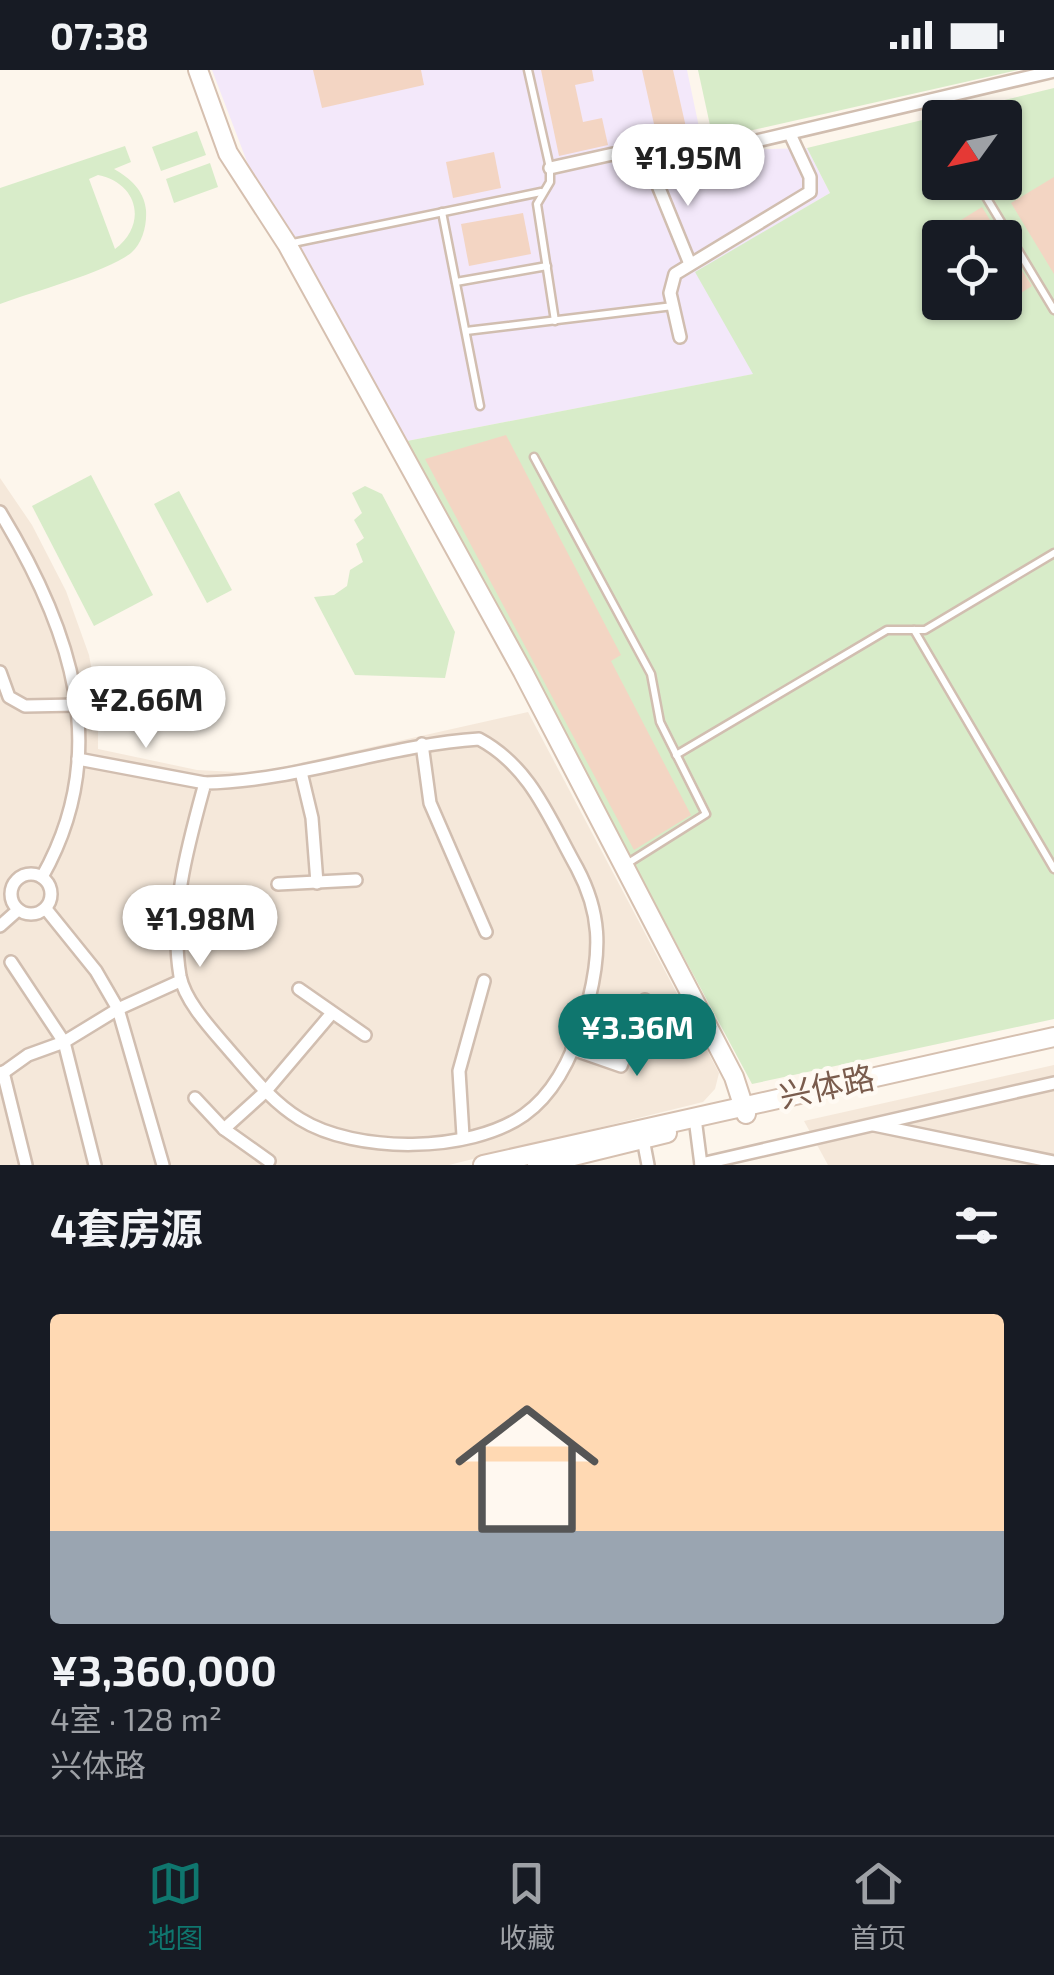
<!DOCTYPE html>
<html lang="zh">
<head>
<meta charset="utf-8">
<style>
	:root { --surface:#171b24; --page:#20242c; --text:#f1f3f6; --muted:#9ea1a6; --line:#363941; --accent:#0f766e }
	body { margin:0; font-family:"Exo 2","Noto Sans SC",sans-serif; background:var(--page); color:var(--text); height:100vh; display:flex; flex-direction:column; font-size:38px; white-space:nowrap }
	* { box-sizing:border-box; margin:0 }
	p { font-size:32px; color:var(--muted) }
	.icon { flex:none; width:55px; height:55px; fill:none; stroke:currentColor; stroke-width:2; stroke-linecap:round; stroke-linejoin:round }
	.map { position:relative; height:1095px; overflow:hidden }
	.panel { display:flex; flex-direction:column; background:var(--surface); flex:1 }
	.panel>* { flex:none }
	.needle { width:65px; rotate:237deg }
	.fabs { position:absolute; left:922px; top:30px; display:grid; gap:20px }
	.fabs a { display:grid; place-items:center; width:100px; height:100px; border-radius:10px; background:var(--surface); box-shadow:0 2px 8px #0004; font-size:50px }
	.price { position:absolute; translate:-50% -85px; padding:0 22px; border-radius:35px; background:#fff; color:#222; font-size:32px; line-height:65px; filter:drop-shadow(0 2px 5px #0008) }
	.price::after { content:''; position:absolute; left:50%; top:60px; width:30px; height:22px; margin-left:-15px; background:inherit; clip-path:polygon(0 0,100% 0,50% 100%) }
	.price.on { background:var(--accent); color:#fff }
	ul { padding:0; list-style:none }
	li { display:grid; align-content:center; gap:20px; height:530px; padding:0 50px }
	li+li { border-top:2px solid var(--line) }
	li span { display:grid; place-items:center; height:310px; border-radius:10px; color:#555 }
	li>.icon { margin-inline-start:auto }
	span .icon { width:180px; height:180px; fill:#fffc; stroke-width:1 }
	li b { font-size:42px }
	h2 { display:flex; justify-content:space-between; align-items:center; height:120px; padding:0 50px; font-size:42px }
	.status { display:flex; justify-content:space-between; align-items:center; height:70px; padding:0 50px; background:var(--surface); direction:ltr }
	.status svg { height:28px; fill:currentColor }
	.tab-bar { display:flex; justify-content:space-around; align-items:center; height:140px; border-top:2px solid var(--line); background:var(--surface); font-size:28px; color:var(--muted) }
	.tab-bar a { display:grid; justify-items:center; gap:5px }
	.tab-bar .on { color:var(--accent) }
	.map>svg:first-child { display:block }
	.residential { fill:#f5e8da }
	.education { fill:#f3e8fa }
	.green { fill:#d8ecc9; fill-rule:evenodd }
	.building { fill:#f3d5c3 }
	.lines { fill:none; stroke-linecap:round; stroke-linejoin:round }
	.lane-casing { stroke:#d1beb0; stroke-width:11 }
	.street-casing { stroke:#d1beb0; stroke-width:16 }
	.secondary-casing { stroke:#d6c0b0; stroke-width:22 }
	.lane { stroke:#fff; stroke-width:6 }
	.street { stroke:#fff; stroke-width:11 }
	.secondary { stroke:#fff; stroke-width:18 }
	.labels { text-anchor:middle; stroke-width:9; stroke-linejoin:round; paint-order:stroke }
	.street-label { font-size:32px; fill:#7a5c4d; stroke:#fffaf3 }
</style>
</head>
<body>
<div class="status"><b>07:38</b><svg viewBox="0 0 49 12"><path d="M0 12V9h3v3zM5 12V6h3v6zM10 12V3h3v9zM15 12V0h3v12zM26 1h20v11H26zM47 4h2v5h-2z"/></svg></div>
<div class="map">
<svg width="1054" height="1095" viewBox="0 0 1054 1095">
	<rect width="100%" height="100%" fill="#fdf6ec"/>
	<g class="residential">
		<polygon points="0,408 32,455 66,521 89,585 98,635 98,679 197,700 256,703 528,642 719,1003 715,1019 703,1032 449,1095 0,1095"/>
		<polygon points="1054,995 1054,1095 828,1095 804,1051"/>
	</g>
	<polygon class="education" points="212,0 687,0 704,81 807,78 830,123 696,202 754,304 407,371 249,97"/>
	<g class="green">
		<polygon points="698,0 1018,0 713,69"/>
		<path d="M1054,18V949L752,1014L407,371L753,304L695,202L830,123L807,78ZM940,48H1005V112H940ZM940,168H1005V232H940Z"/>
		<polygon points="197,61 206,85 161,101 152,77"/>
		<path d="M125,76L131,92L114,99C130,108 144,120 146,140C147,154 143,173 131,183C107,202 32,222 0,234V118ZM98,105C138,113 148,154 115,179L89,109Z"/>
		<polygon points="210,93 218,117 174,133 166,109"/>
		<polygon points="91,405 153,525 94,556 32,436"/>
		<polygon points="365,416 382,424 455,562 445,608 355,605 314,527 334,525 347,516 350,500 363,492 356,474 364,468 354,450 362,443 352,423"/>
		<polygon points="179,421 232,520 207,533 154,434"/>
	</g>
	<g class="building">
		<polygon points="313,0 421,0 424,15 322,38"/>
		<polygon points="541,0 592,0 594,11 575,15 583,52 602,48 608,75 559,86"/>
		<polygon points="642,0 673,0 690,75 649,87 634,85 628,60 654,54"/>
		<polygon points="494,82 501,118 453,128 446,92"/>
		<polygon points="1054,107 1054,204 1011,133"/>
		<polygon points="982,137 1001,168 932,168"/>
		<polygon points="523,143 531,184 469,196 461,154"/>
		<polygon points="1005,174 1032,216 987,244 980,232 1005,232"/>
		<polygon points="506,365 621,585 611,591 691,745 634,780 425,389"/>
	</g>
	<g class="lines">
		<defs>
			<g id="lane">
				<polyline points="528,0 550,98 550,112 537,134 555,251"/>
				<polyline points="977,112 1054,240"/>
				<polyline points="442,142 480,336"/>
				<polyline points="288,174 541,122"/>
				<polyline points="456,212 547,196"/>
				<polyline points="466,261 673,236"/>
				<polyline points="534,387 651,604 660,652 706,744 625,795"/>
				<polyline points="914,560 1054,799"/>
				<polyline points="676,685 887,560 925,560 1054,483"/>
			</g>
			<g id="street">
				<polyline points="650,96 690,194"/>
				<polyline points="550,98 613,84 633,96 650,96 1054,1"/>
				<polyline points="680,267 670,223 675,204 810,122 810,107 790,64"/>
				<path d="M0,442C70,557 114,680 42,807"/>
				<polyline points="0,602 9,627 25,636 77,635"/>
				<path d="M479,669C531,697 549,748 577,798C601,843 601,880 589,929C579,970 561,1019 524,1045C470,1083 356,1084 300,1049C272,1032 251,1005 230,981C213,961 185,932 180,906C169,840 188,775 205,713C299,711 386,675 479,669Z"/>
				<polyline points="422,674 430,733 486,862"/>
				<polyline points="78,689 205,713"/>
				<polyline points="301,702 312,748 317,813"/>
				<circle cx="31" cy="824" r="20"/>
				<polyline points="278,814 356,810"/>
				<polyline points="46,839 96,901 118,939 163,1095"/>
				<polyline points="0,856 18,840"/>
				<polyline points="11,892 64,972 95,1095"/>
				<polyline points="299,919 365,965"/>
				<polyline points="572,979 621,996 645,930"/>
				<polyline points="3,1002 26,1095"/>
				<polyline points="0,1005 28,985 64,972 118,939 180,911"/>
				<polyline points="195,1028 224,1059 269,1091"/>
				<polyline points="874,1055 1054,1092"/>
				<polyline points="696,1056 701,1095"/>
				<polyline points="224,1059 265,1022 332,943"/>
				<polyline points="463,1066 459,1001 484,911"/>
				<polyline points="643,1069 648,1095"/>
				<polyline points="701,1094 1054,1013"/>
			</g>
			<g id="secondary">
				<polyline points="198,0 228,83 287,174 523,602 734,1007 746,1044"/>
				<polyline points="483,1095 1054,967"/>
				<polyline points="537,1095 667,1063"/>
			</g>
		</defs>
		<use href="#lane" class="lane-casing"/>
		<use href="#street" class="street-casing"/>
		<use href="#secondary" class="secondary-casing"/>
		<use href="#lane" class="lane"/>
		<use href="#street" class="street"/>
		<use href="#secondary" class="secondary"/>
	</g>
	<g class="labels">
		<g class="street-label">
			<text transform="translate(827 1017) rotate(-12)" y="11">兴体路</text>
		</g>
	</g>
</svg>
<div class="fabs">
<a><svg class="needle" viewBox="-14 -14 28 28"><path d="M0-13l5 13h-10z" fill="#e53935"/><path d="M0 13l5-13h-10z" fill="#9ea1a6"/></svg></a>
<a><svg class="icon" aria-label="locate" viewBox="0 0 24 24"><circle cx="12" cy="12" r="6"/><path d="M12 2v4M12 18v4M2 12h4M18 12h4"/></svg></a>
</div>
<b class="price" style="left:688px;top:139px">¥1.95M</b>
<b class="price" style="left:146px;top:681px">¥2.66M</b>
<b class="price" style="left:200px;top:900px">¥1.98M</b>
<b class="price on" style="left:637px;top:1009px">¥3.36M</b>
</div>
<section class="panel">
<h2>4套房源<svg class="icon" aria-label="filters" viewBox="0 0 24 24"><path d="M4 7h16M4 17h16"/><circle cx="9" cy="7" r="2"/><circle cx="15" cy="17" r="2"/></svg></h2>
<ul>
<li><span style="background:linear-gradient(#ffd9b3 70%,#9aa5b1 0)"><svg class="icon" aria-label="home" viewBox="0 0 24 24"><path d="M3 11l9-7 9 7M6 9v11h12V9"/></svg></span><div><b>¥3,360,000</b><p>4室 · 128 m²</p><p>兴体路</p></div></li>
</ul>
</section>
<nav class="tab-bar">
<a class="on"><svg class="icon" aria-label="map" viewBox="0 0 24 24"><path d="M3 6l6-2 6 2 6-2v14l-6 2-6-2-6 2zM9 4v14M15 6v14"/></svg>地图</a>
<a><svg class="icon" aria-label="saved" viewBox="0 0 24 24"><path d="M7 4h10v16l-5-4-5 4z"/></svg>收藏</a>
<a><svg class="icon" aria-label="home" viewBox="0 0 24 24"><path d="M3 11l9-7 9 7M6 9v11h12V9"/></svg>首页</a>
</nav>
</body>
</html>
